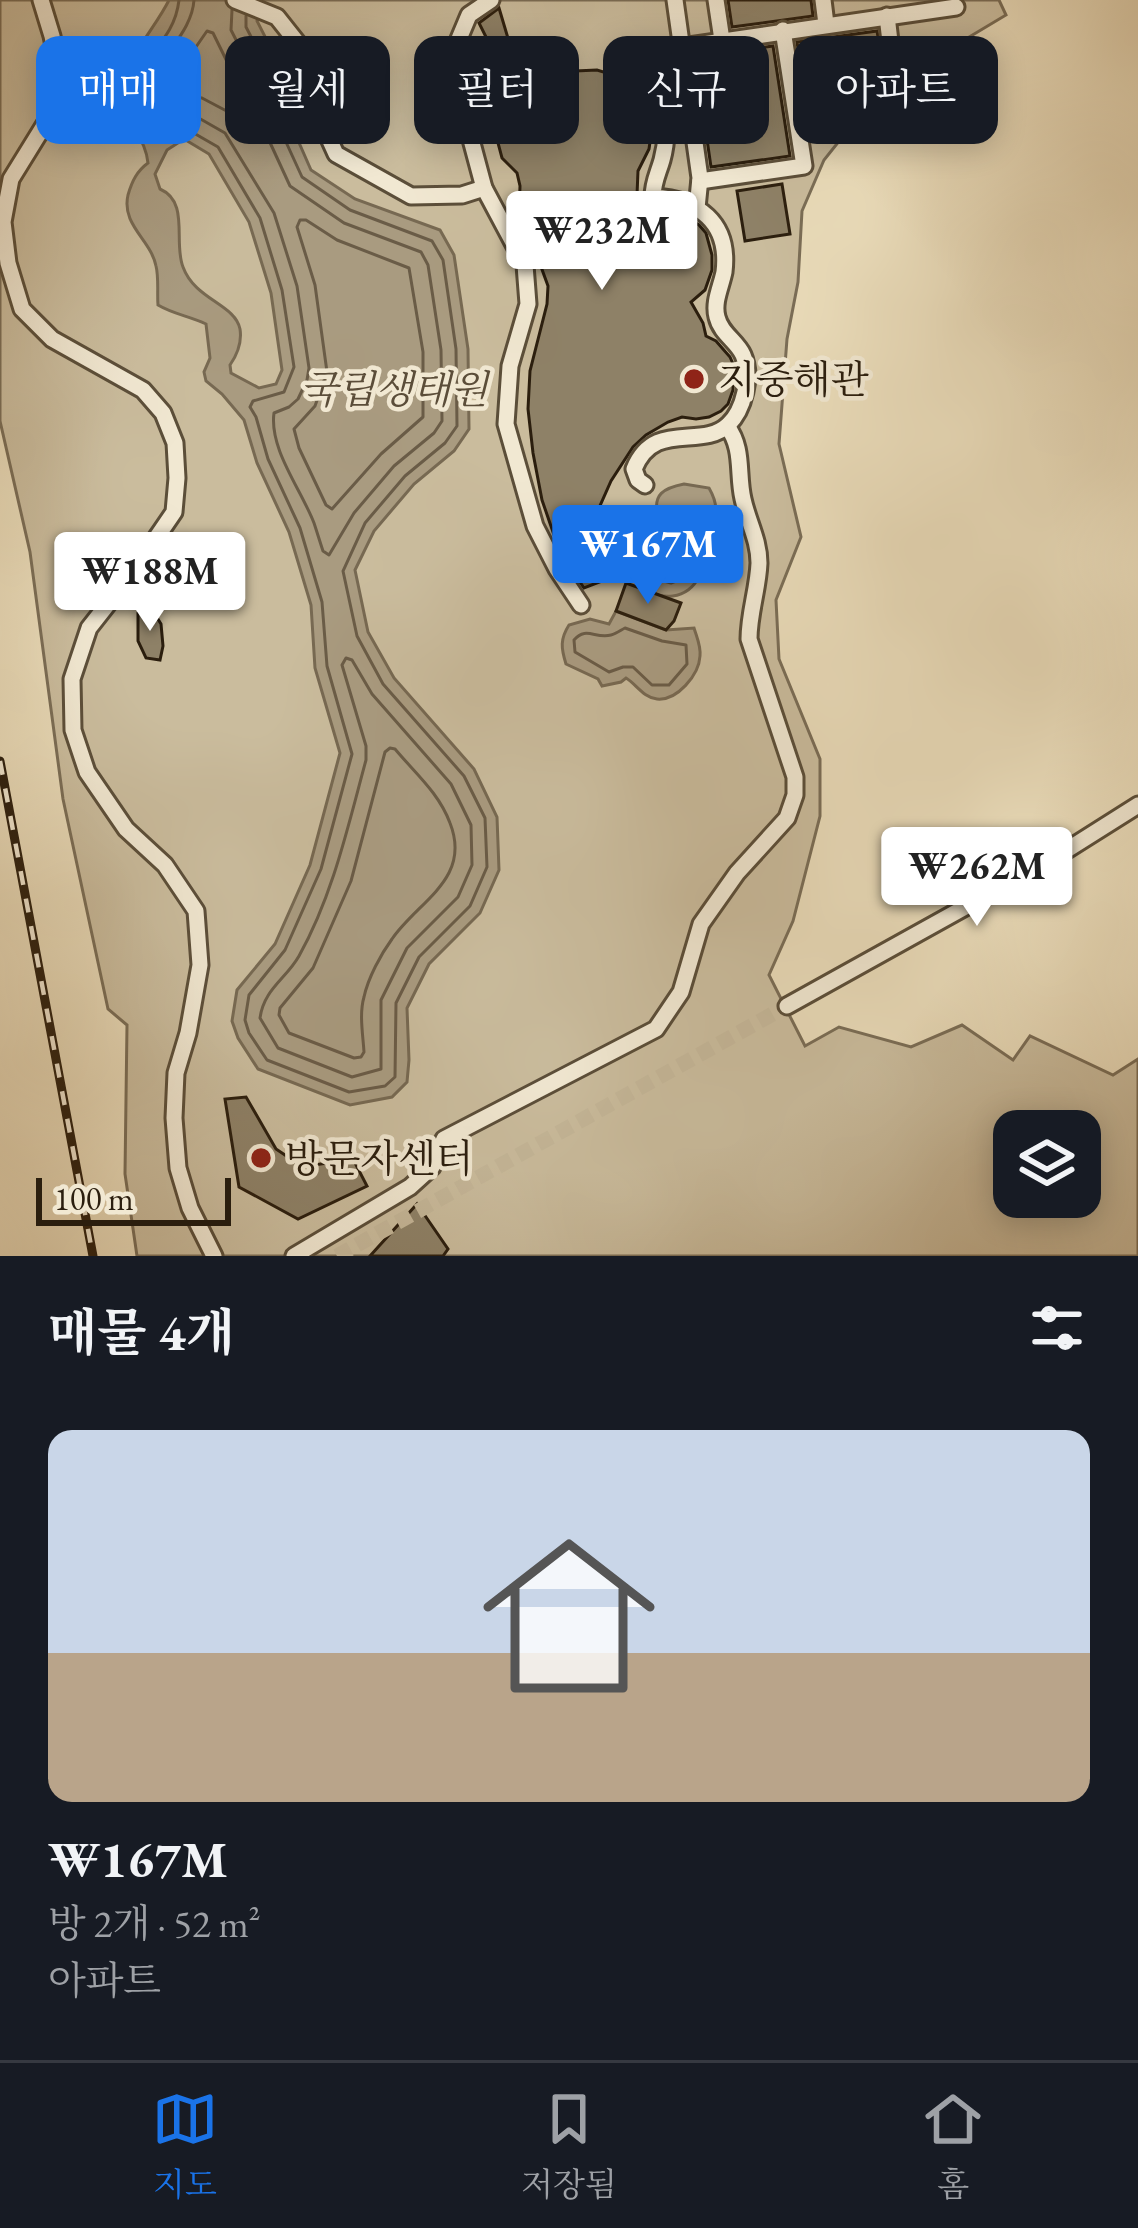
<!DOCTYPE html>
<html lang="ko">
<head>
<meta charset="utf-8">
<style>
	:root { --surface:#171b24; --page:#242831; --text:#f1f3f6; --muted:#9ea1a6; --line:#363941; --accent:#1a73e8 }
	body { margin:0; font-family:"EB Garamond","Noto Serif KR",serif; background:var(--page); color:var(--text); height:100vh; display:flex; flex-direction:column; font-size:45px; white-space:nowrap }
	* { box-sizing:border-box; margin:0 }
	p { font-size:39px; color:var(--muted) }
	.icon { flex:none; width:66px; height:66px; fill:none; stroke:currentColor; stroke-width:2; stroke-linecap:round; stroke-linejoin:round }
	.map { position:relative; height:1256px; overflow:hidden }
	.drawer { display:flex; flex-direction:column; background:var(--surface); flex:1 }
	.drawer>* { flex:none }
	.hud { position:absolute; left:36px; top:36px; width:1068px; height:108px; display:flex; gap:24px }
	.tools { position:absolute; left:993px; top:1110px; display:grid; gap:24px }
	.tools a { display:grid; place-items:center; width:108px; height:108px; border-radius:24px; background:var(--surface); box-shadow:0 6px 30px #0003; font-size:60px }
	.scale { position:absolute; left:36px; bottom:30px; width:195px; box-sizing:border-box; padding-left:12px; border:6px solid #2b1e0e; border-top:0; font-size:33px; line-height:42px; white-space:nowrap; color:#2b1e0e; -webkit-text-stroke:9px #f1e8d2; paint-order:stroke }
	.price { position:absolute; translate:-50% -102px; padding:0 27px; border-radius:12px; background:#fff; color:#222; font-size:39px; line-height:78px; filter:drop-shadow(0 3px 6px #0008) }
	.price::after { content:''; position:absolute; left:50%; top:72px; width:36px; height:27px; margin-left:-18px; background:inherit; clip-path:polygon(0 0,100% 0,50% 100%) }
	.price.selected { background:var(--accent); color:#fff }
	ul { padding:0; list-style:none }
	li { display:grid; align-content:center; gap:24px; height:636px; padding:0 48px }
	li span { display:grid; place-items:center; height:372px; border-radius:24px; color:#555 }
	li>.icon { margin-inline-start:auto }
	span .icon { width:216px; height:216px; fill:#fffc; stroke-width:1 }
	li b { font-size:51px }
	h2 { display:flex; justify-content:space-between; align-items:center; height:144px; padding:0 48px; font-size:51px }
	.pill { padding:0 42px; border-radius:24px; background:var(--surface); box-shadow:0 6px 30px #0003; font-size:42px; line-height:108px }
	.pill.selected { background:var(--accent); color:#fff }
	.tabs { display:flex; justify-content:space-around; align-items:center; height:168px; border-top:3px solid var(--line); background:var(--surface); font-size:33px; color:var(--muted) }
	.tabs a { display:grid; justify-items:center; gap:6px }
	.tabs .selected { color:var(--accent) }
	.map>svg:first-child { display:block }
	.green { fill:#cabc9d; stroke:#7a6d56; stroke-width:3; fill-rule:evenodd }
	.water { fill:#a99b80; stroke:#776952; stroke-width:3; fill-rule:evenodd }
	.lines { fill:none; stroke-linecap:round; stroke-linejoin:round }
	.shore { stroke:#6a5c47; stroke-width:3 }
	.building { fill:#8e8167; stroke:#2b1e0e; stroke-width:3 }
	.minor-tunnel { stroke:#c4b698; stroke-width:15; stroke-dasharray:15 8; stroke-linecap:butt }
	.minor-casing { stroke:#5b4e39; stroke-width:21 }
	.minor { stroke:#f1e8d2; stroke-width:15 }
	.rail-casing { stroke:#2b1e0e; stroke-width:9 }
	.rail { stroke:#f1e8d2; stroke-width:4.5; stroke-dasharray:14; stroke-linecap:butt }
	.poi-dot { fill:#8f2418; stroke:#f1e8d2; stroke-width:4.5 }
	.labels { text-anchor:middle; stroke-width:9; stroke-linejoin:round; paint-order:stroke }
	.poi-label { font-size:39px; fill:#2b1e0e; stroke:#f1e8d2; text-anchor:start }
	.park-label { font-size:39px; font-style:italic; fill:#5b4d39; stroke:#f1e8d2 }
</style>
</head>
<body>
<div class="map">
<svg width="1138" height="1256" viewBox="0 0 1138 1256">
	<rect width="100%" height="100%" fill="#eadcba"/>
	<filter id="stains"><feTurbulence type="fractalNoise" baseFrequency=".00167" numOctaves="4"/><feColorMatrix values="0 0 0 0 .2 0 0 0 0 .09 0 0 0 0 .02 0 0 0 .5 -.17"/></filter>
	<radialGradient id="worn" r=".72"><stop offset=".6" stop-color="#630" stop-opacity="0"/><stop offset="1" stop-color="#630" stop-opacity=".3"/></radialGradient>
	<path class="green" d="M0,0H999L1006,15L879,91L824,160L802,211L798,282L787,339L779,444L801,537L776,600L779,659L820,759V816L793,921L769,975L805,1046L839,1027L911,1047L962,1025L1013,1060L1030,1036L1113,1075L1138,1059V1256H137L125,1174L127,1025L108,1009L63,799L30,552L0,421ZM1014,1131H1080V1197H1014Z"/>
	<g class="water">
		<path d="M169,0H264L257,21L283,72L286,113L311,170L355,199L440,230L454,255L468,349L469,429L454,451L414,484L374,531L355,570L368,632L394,678L474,769L497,817L499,870L480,913L429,964L407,1008L409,1060L407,1082L392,1097L350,1105L258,1069L238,1038L232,1021L237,990L275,944L310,865L340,753L315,668L311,605L289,532L257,463L244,420L222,394L206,381L204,372L210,358L206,324C189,316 173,314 158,305C157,293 159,278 156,266C151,240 121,225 128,195C132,181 137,171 148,163C146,142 133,130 127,111C113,68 152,35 169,0ZM184,139L209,154L249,222L271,293L282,370L276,384L259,388L231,373L230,365C237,355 242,342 240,329C235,304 195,300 183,267C173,242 190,202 160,189L155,174L167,150Z"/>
		<path d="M684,484L709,488C733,530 687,537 658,517C652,494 664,488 684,484Z"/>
		<path d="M644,528C747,534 690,637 632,578C622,567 619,557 622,542L634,530Z"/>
		<path d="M616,611L666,630L694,628C697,638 701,646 700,656C699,675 677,701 657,699C644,698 636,684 626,678L621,682L602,686L598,679L566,664C561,648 560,639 569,625L590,619L609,624Z"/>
	</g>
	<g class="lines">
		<g class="shore">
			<path d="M179,0C172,62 103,60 157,138L185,128L218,147L260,218L282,290L294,367L284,392L253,401L250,407L256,417L268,459L300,528L322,602L327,666L352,754L321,869L285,950L249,995L245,1020L249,1033L267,1060L349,1092L385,1086L395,1077L396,1003L419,957L470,906L487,867L485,818L464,776L383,684L357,636L343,571L365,523L405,476L445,443L457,426L456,349L443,260L432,241L350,210L302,177L275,118L271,75L246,27V16"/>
			<path d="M194,0C191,46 129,72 163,118L190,113L225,133L274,213L297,286L309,368L307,380L298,399L289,407L274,413C269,449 301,489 314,523C317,532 320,542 323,551L329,555L354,513L394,466L434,433L442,421L441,350L428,265L421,252L344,223L290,186L261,123L256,79L231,30L232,10"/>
			<polygon points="207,31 213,33 238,84 241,110 236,116 202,98 175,95 171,91 171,83"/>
			<polygon points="300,220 306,220 337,240 409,268 423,352 423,417 381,454 332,509 326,505 299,448 294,429 315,406 327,372 315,285 297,227"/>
			<path d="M645,540C664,541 680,547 689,564L686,577L671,583C652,579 625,567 636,544Z"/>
			<path d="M625,628L662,641L686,645L687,664L669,685H652L633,667H623L609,672L575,652L574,640C586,626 595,639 611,635C616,634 621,630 625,628Z"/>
			<path d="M346,658L352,660L372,694L451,784L471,825L472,865L458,897L407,948L381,1000V1069L352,1077L278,1048L260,1018C264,989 286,979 299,956C333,895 348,826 366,760V746L342,665Z"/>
			<path d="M390,748L395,749C415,773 439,793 450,823C472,879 418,901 392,939C381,954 368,978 364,997C359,1014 363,1035 364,1052L361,1057L354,1058L289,1033L279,1015L280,1008L313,968L351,881L385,752Z"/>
		</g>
	</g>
	<g class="building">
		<polygon points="728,0 811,0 813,16 732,27"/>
		<polygon points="499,8 513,55 525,78 532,100 556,79 575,71 597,70 617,76 635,89 646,107 652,128 649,149 638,171 637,195 647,207 680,214 699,225 706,233 712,255 712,270 705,290 691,302 703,323 706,336 716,341 730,357 734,366 733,390 728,404 721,411 709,417 696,419 682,417 668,422 646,435 633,447 611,481 591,526 607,579 584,588 567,563 554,535 542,500 533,453 528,409 530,371 547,304 548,286 540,264 523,234 519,217 520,186 517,173 502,158 498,143 505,102 503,71 479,23"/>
		<polygon points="877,31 882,60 802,73 797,42"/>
		<polygon points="773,46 790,156 711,167 695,57"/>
		<polygon points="782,184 790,234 745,241 737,191"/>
		<polygon points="626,583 681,603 674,621 666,630 616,611"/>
		<polygon points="146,607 153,611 161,624 163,646 160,660 146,658 138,641 138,613"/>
		<polygon points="246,1097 276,1149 297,1163 308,1166 353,1159 367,1186 298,1219 239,1187 225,1099"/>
		<polygon points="417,1204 448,1249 443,1256 370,1256"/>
	</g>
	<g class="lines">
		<polyline class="minor-tunnel" points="337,1256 787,1006"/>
		<defs>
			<g id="minor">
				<polyline points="41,0 52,36 60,76 53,111 11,179 3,222 8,263 22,309 52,339 143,390 163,413 175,443 177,478 174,512 133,572 89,628 72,679 73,730 87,772 126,829 165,865 196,911 200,965 188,1033 176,1073 174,1118 178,1168 190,1208 214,1256"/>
				<polyline points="235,0 277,17 300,46 321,121 336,154 411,196 462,195 484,188"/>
				<polyline points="491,0 469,15 456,46 469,132 484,188 525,265 528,304 510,366 506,424 535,526 557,569 581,605"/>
				<polyline points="675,0 700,178 697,208"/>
				<polyline points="716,0 722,40"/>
				<polyline points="823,0 826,24"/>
				<polyline points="887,16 891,50"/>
				<polyline points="700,181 804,166 783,30"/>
				<path d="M645,485L638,480L634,469C654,419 701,450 728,425C744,410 752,376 743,355C737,341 721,334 717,317C713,302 721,287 724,272C730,222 698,199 653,197C653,182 658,174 662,160C672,124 661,89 640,59L661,50L956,7"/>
				<polyline points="787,1006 1059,855 1138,805"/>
				<path d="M294,1256L410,1187L432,1167L444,1139L656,1029L681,992L701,924L737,873L787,818L795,795V777L749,639C749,613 758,589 759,563C759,540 748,522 743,499C737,473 744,449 727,426"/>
			</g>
		</defs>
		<use href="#minor" class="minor-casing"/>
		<use href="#minor" class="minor"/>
		<defs>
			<polyline id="rail" points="0,761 93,1256"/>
		</defs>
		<use href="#rail" class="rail-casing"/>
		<use href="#rail" class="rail"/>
	</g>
	<g class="poi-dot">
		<circle cx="694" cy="379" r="12"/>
		<circle cx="261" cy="1158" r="12"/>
	</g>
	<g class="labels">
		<g class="poi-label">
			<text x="718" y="393">지중해관</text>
			<text x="285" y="1172">방문자센터</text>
		</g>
		<g class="park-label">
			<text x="394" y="403">국립생태원</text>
		</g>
	</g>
	<rect width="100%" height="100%" filter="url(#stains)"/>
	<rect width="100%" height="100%" fill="url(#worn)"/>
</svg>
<div class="tools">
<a><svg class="icon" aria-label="layers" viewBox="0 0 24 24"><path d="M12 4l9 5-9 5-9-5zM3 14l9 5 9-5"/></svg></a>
</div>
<div class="scale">100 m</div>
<b class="price" style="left:602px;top:293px">₩232M</b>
<b class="price selected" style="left:648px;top:607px">₩167M</b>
<b class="price" style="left:150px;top:634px">₩188M</b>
<b class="price" style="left:977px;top:929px">₩262M</b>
<div class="hud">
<a class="pill selected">매매</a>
<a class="pill">월세</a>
<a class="pill">필터</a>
<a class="pill">신규</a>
<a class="pill">아파트</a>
</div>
</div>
<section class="drawer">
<h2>매물 4개<svg class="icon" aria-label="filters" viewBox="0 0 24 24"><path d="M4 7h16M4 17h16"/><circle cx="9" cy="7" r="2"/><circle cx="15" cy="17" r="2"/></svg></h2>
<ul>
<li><span style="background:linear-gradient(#c9d6e8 60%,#b9a48a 0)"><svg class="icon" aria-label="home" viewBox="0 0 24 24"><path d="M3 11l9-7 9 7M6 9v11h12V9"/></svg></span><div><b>₩167M</b><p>방 2개 · 52 m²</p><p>아파트</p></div></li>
</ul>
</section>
<nav class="tabs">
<a class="selected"><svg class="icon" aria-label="map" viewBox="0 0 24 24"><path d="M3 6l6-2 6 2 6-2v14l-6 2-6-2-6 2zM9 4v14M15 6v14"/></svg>지도</a>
<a><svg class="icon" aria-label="saved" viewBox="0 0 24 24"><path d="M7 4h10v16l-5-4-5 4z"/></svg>저장됨</a>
<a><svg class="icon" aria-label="home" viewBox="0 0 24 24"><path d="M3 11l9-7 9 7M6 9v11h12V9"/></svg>홈</a>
</nav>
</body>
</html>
